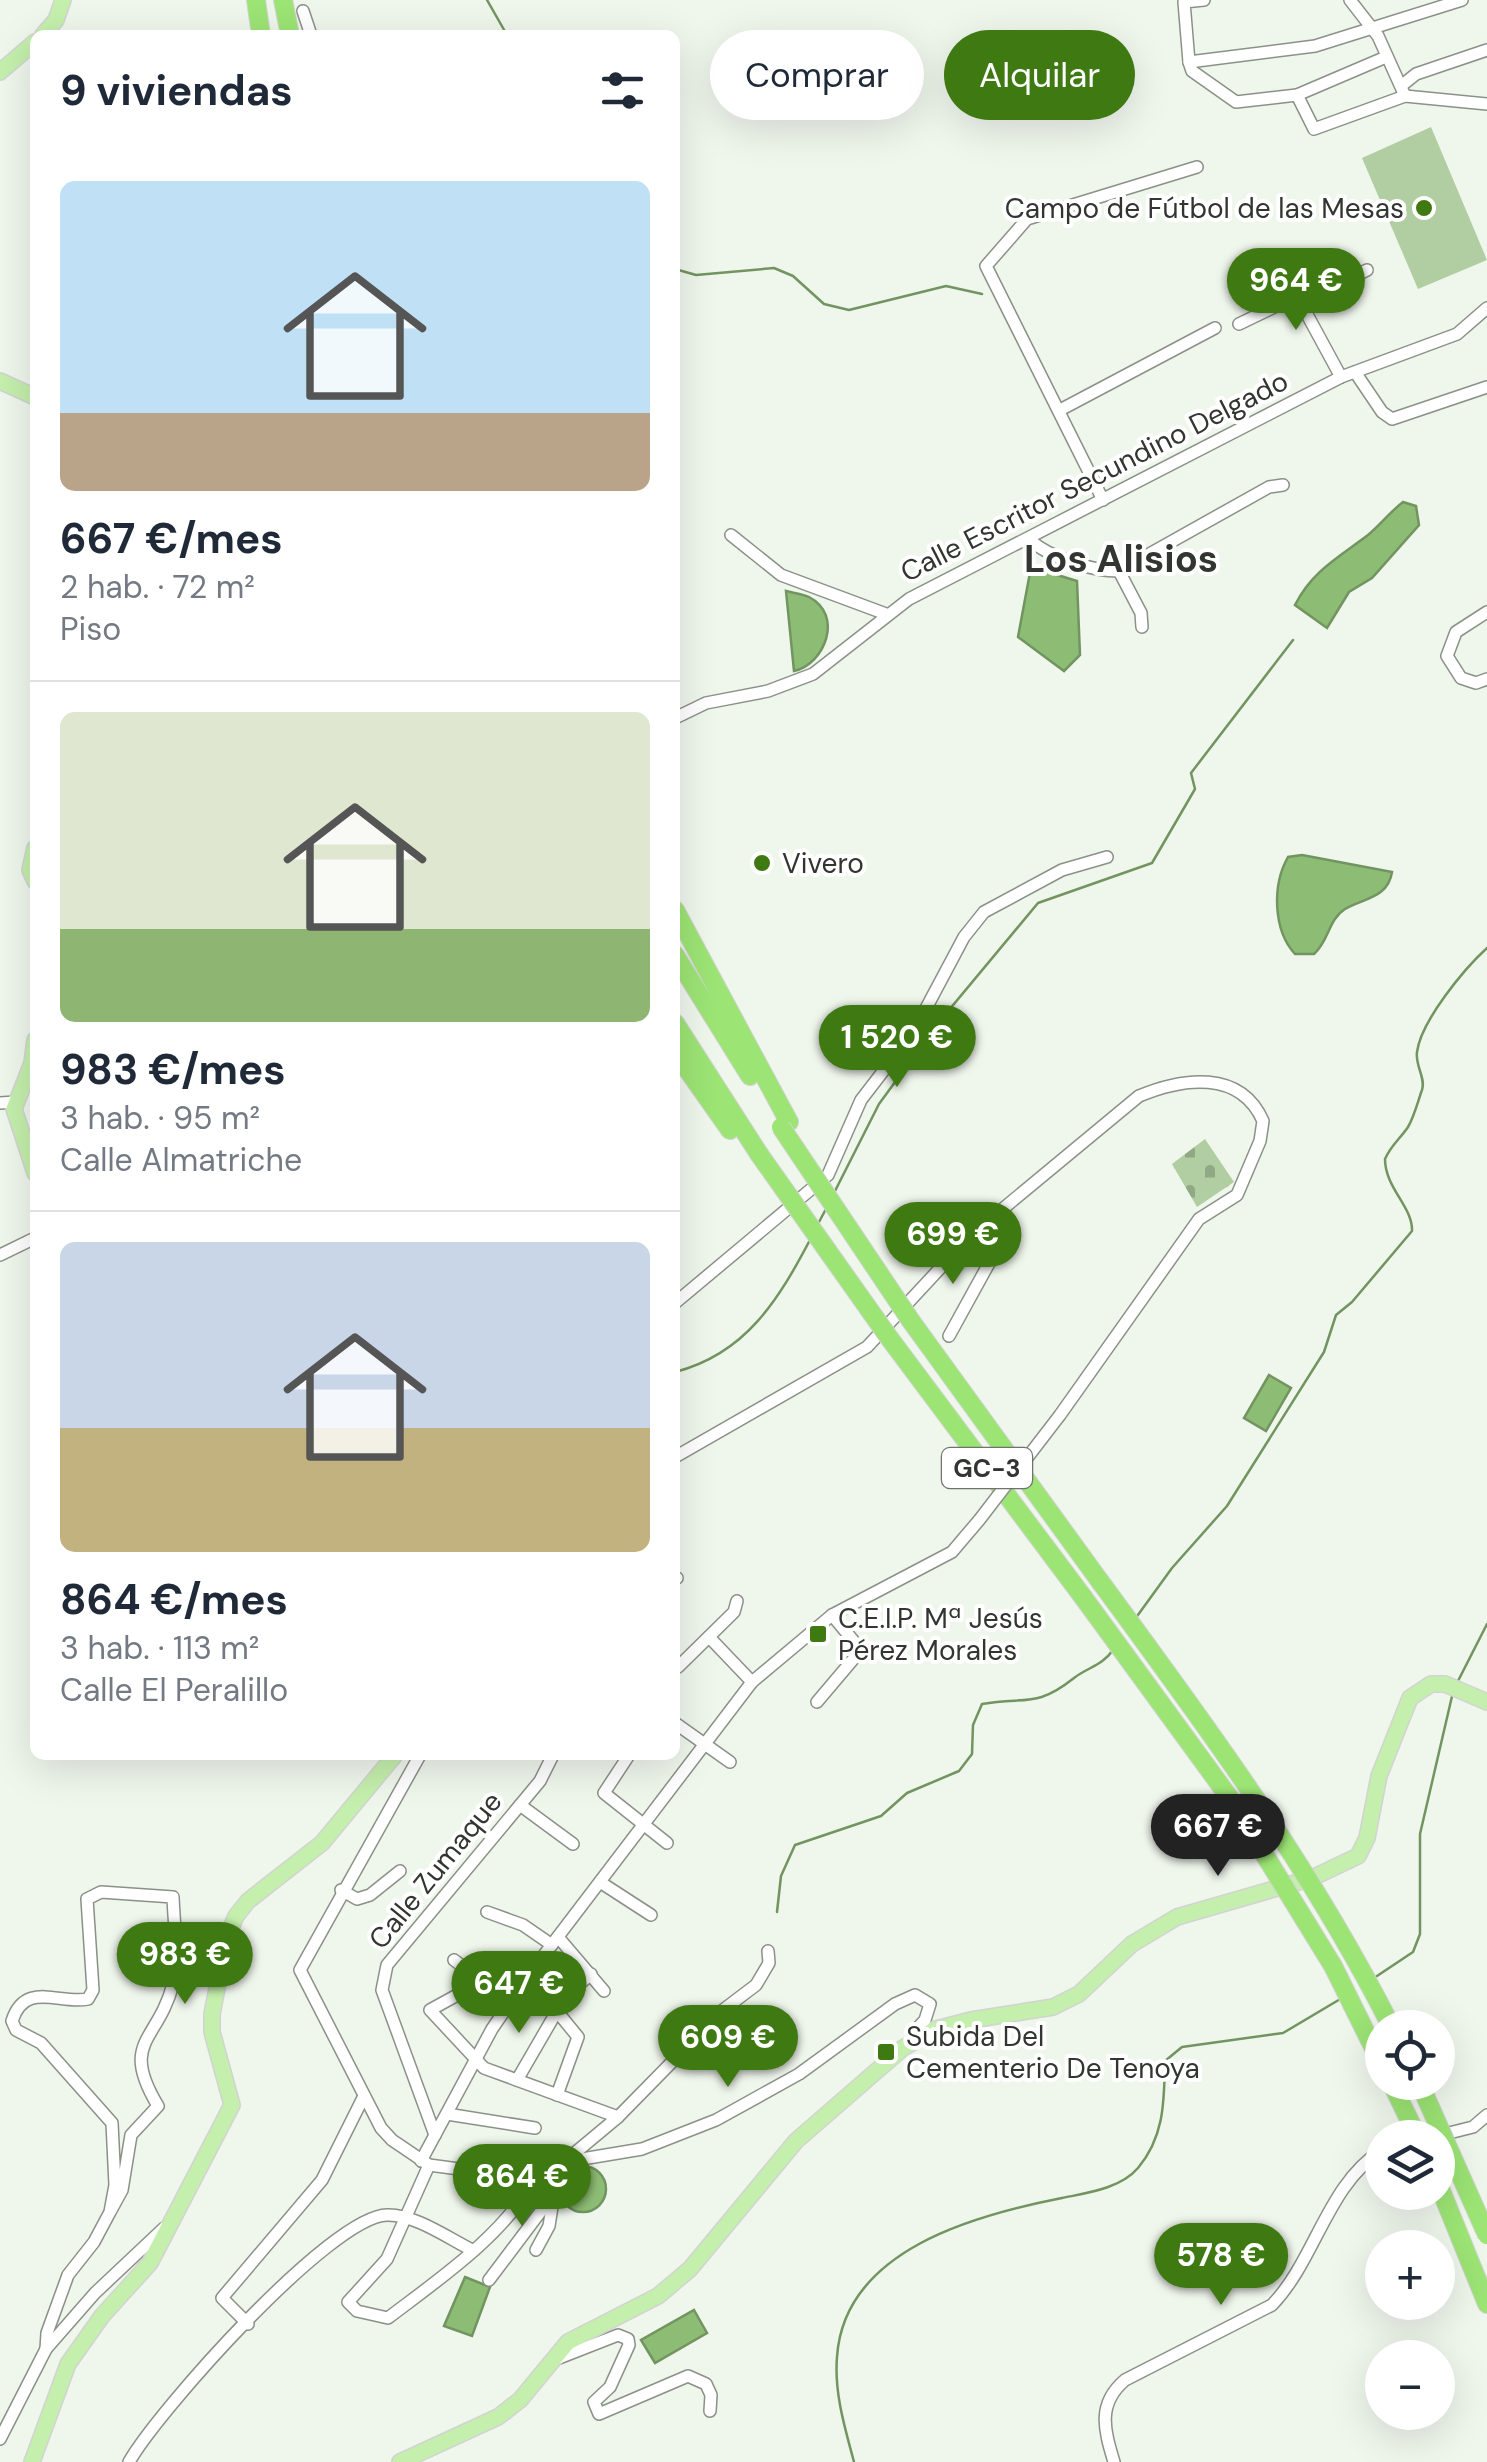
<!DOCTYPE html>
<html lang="es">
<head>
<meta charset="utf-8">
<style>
	:root { --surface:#fff; --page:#f6f6f7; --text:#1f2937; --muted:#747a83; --line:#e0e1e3; --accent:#3f7911 }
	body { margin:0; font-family:"DM Sans",sans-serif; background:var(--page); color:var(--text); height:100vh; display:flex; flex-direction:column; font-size:38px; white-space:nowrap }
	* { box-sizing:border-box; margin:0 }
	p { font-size:32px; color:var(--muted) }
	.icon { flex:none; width:55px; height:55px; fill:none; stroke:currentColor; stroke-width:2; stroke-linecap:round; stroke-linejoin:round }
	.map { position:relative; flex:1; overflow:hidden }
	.details { position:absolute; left:30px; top:30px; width:650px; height:1730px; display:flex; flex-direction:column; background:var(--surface); border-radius:15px; box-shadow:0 10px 40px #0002 }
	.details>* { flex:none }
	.banner { position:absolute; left:710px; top:30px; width:625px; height:90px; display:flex; gap:20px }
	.controls { position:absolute; left:1365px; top:2010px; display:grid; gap:20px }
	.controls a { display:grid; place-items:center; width:90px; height:90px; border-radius:50%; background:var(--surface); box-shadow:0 10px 40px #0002; font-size:50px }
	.price { position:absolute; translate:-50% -85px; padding:0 22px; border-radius:35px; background:var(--accent); color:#fff; font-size:32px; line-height:65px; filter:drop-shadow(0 2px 5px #0008) }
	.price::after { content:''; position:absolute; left:50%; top:60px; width:30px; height:22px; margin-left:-15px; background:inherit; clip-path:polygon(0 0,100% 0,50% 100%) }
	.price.current { background:#222; color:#fff }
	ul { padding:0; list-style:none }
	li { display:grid; align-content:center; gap:20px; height:530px; padding:0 30px }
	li+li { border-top:2px solid var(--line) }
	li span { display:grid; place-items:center; height:310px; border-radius:15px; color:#555 }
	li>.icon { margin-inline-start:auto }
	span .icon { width:180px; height:180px; fill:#fffc; stroke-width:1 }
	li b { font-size:42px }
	h2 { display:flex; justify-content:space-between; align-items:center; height:120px; padding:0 30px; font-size:42px }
	.chip { padding:0 35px; border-radius:45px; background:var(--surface); box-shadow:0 10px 40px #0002; font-size:35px; line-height:90px }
	.chip.current { background:var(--accent); color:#fff }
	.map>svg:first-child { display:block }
	.cemetery { fill:url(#cemetery-stones) }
	.park { fill:#b0cea1 }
	.water { fill:#8dbd74; stroke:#729460; stroke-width:2.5 }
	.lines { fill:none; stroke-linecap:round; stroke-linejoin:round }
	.stream { stroke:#729460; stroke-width:2.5 }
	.minor-casing { stroke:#8b9188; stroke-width:14 }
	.major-casing { stroke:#d2d3d2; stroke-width:18 }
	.highway-casing { stroke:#d2d3d2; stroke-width:20 }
	.minor { stroke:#fff; stroke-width:11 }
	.major { stroke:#c4efac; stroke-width:15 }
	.highway { stroke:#9ce474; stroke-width:18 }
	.minor-bridge-casing { stroke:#8b9188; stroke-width:14; stroke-linecap:butt }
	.highway-bridge-casing { stroke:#d2d3d2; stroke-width:20; stroke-linecap:butt }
	.minor-bridge { stroke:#fff; stroke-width:11 }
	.highway-bridge { stroke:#9ce474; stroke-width:18 }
	.poi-dot { fill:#3f7911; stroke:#fff; stroke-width:4 }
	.labels { text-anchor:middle; stroke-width:8; stroke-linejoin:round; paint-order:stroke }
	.shield { fill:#fff; stroke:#70726f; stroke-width:2.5 }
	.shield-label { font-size:25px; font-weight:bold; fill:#323531 }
	.poi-label { font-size:28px; fill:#323531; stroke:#fff; text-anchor:start }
	.street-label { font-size:28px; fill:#323531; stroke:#fff }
	.district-label { font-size:38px; font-weight:bold; fill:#323531; stroke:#fff }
</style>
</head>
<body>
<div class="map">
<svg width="1487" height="2462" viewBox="0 0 1487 2462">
	<defs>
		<pattern id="cemetery-stones" width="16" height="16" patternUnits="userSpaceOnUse" patternTransform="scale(2.5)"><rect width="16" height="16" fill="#b0cea1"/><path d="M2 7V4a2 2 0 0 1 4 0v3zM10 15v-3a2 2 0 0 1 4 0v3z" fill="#90a884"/></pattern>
	</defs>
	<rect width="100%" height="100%" fill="#eff6ec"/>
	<polygon class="cemetery" points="1205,1139 1234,1182 1197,1207 1172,1164"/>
	<polygon class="park" points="1431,127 1487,260 1418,289 1362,158"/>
	<g class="water">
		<path d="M1403,502L1416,506L1419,525L1372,578L1349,592L1327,628L1295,605C1312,571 1339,557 1368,535C1380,525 1390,512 1403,502Z"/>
		<polygon points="1031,567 1077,581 1080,655 1064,671 1018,637"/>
		<path d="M786,591C793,593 803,594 809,597C844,615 825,664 794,671Z"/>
		<path d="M1302,855L1392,872C1388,898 1364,898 1345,909C1328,920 1329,941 1314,954H1295C1273,930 1272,885 1288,857Z"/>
		<polygon points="1269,1375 1291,1388 1266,1431 1244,1418"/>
		<circle cx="583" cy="2189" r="23"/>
		<polygon points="465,2277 490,2287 472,2336 444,2326"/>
		<polygon points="694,2310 707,2333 655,2363 641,2340"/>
	</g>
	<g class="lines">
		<g class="stream">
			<polyline points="487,0 507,35"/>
			<polyline points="675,269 696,275 774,268 793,276 824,304 849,310 946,286 982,294"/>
			<polyline points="835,1191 879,1104 939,1022 1038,903 1152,863 1195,789 1191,773 1293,640"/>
			<polyline points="819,1222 827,1207"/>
			<path d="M675,1372C746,1354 779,1299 811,1238"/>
			<path d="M1135,1619L1172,1568L1227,1506L1324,1352L1336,1315L1352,1302L1412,1231C1413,1207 1385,1188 1385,1159C1391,1145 1400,1139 1408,1127C1414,1117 1418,1101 1422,1090C1426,1078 1415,1066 1417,1052C1421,1021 1464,969 1487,948"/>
			<polyline points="1458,1681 1487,1624"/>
			<path d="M777,1912L781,1876L795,1845L881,1816L907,1793L959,1771L972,1754L973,1725L982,1704C1025,1696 1035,1709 1074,1678C1088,1667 1102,1666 1113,1650"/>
			<polyline points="1374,1978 1413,1952 1420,1934 1420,1834 1453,1692"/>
			<path d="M854,2462C845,2428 834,2393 837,2357C844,2250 975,2215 1062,2198C1086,2193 1120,2189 1138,2168C1165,2136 1164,2100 1165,2061L1182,2047L1283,2033L1342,1998"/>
		</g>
		<defs>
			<g id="minor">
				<polyline points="1204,0 1184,2 1189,62 1192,71 1236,102 1297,95 1386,57"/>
				<polyline points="1350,0 1378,36 1405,96"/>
				<polyline points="303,11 311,35"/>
				<polyline points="1189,62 1315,46 1462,0"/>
				<polyline points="1401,86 1416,74 1487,50"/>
				<polyline points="1297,95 1314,129 1405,96 1487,104"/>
				<polyline points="1303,302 1367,270"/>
				<polyline points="1239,324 1297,296 1341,377"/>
				<polyline points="1355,372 1382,412 1392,419 1487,387"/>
				<polyline points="1060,410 1215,328"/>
				<polyline points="1103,500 986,266 1027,219 1197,167"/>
				<polyline points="731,535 781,575 886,614"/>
				<path d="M1030,540C1050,558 1092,571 1119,571L1269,487L1283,485"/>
				<polyline points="1119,571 1141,613 1142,627"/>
				<polyline points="1487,612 1456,632 1447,656 1461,678 1476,683 1487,679"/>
				<polyline points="675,718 706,703 768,691 813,674 909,599 1341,377 1457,334 1487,308"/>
				<polyline points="0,1103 15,1102"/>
				<polyline points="0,1255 35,1238"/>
				<polyline points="675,1303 828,1175 861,1100 914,1031 964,937 984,912 1062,870 1107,857"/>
				<polyline points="949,1336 993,1256 997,1239 982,1228"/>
				<path d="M675,1457L867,1347L970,1236L1139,1096C1182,1078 1240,1069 1263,1121L1260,1141L1237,1195L1199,1219L1060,1415"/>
				<polyline points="675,1578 677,1578"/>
				<polyline points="709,1637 752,1682"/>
				<polyline points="678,1667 734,1612 737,1601"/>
				<polyline points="817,1702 861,1650 832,1615"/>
				<polyline points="675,1723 730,1762"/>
				<polyline points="420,1755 300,1970 381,2128 392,2140 429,2165 550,2181 576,2160 642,2149 716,2120 799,2074 895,2004 915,1995 930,2004 925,2020 914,2032 913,2042"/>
				<polyline points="629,1755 604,1793 667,1843"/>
				<polyline points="520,1805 573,1844"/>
				<polyline points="600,1882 651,1915"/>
				<polyline points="341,1890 357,1899 370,1895 400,1871"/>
				<polyline points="487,1912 523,1925 552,1945"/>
				<polyline points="558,1937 604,1991"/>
				<polyline points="454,1960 510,2002"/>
				<polyline points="475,1975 470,1988 430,2010 484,2068 618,2117"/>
				<polyline points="528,1976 578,2037 557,2095"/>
				<polyline points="553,2007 591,1974"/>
				<polyline points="517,2080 557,2011"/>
				<polyline points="447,2114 535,2128"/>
				<polyline points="435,2135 382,1990 387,1965 540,1781 553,1755"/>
				<polyline points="1429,2138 1473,2127 1487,2115"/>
				<polyline points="421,2161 492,2029 528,1976 752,1682 832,1615 952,1552 980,1519"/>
				<path d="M429,2165L387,2259L348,2302L357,2311L388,2318C435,2282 506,2234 533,2180"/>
				<polyline points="540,2182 618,2117 723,2010 756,1985 769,1963 768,1951"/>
				<polyline points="536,2250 549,2226 554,2194"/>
				<polyline points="489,2280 544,2207 550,2181"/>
				<polyline points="248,2324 222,2298 322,2180 364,2096"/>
				<path d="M46,2349L47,2333L68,2275L94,2242L110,2212L115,2185L112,2123L41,2043L16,2030L12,2021C25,1980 60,2005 88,1999L93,1990L87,1899L101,1892L173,1897C174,1925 179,1957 173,1984C158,2042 119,2041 158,2106L131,2135L122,2190L110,2212"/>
				<polyline points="549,2362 618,2335 628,2339 629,2345 610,2387 594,2402 599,2414 688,2376 706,2384 711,2395 710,2411"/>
				<polyline points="0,2439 46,2349 95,2293 164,2228"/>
				<path d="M129,2462C158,2411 331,2216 387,2215C414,2214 448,2238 472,2250"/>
				<path d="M1114,2462C1104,2429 1097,2404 1125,2380L1272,2305C1316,2259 1327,2185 1382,2150"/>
			</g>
			<g id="major">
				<polyline points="43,35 56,20 63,0"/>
				<polyline points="0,72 35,42"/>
				<polyline points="0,381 35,397"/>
				<polyline points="35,848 30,870 35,881"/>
				<polyline points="35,1040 32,1063 14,1109 35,1173"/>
				<polyline points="32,2462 68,2364 102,2316 150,2263 232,2105 212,2032 212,2014 227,1937 236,1916 248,1901 322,1843 395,1755"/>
				<polyline points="400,2462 498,2417 520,2400 568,2342 658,2296 690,2269 796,2141 903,2048 936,2029 971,2020 1053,2007 1079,1994 1132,1944 1177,1917 1312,1878 1358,1856 1367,1838 1379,1776 1410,1698 1431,1684 1445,1684 1487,1702"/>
			</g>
			<g id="highway">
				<polyline points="256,0 261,35"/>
				<polyline points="283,0 290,35"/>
				<polyline points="675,910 789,1122"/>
				<polyline points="675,955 750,1076"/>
				<polyline points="675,1023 759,1154"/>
				<polyline points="675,1052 730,1130"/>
				<polyline points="911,1321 1099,1580"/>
				<polyline points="890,1339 1083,1597"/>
				<polyline points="1391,2082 1418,2138"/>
				<polyline points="1438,2183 1487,2304"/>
			</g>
		</defs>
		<use href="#minor" class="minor-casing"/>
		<use href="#major" class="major-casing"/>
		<use href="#highway" class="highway-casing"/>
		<use href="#minor" class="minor"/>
		<use href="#major" class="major"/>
		<use href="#highway" class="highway"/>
		<defs>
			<polyline id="minor-bridge" points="980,1519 1060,1415"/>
			<g id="highway-bridge">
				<polyline points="781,1127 911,1321"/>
				<polyline points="759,1154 890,1339"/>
				<path d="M1099,1580C1205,1724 1311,1867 1392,2028"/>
				<polyline points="1083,1597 1229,1797 1333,1966 1382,2065"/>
				<polyline points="1419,2082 1487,2235"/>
			</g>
		</defs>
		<use href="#minor-bridge" class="minor-bridge-casing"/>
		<use href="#highway-bridge" class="highway-bridge-casing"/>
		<use href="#minor-bridge" class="minor-bridge"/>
		<use href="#highway-bridge" class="highway-bridge"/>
	</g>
	<g class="poi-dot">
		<circle cx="1424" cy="208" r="10"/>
		<circle cx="762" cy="863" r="10"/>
		<rect x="808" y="1624" width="20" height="20" rx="5"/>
		<rect x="876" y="2042" width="20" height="20" rx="5"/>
	</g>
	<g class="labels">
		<rect class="shield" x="942" y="1448" width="90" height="40" rx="8"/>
		<g class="shield-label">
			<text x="987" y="1477">GC-3</text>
		</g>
		<g class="poi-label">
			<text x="1404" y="218" text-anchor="end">Campo de Fútbol de las Mesas</text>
			<text x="782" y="873">Vivero</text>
			<text x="838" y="1628">C.E.I.P. Mª Jesús<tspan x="838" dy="32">Pérez Morales</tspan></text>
			<text x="906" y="2046">Subida Del<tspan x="906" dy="32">Cementerio De Tenoya</tspan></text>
		</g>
		<g class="street-label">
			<text transform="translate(1094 476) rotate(-27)" y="10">Calle Escritor Secundino Delgado</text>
			<text transform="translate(435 1870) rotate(-51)" y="10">Calle Zumaque</text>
		</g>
		<g class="district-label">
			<text x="1121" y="572">Los Alisios</text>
		</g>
	</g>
</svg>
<div class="controls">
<a><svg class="icon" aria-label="locate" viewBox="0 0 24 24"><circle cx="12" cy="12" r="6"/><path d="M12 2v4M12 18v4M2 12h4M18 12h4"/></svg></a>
<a><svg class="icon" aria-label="layers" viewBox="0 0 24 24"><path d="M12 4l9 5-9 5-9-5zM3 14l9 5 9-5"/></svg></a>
<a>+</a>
<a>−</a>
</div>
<b class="price" style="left:1296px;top:333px">964 €</b>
<b class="price" style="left:897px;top:1090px">1 520 €</b>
<b class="price" style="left:953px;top:1287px">699 €</b>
<b class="price current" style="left:1218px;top:1879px">667 €</b>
<b class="price" style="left:185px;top:2007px">983 €</b>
<b class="price" style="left:519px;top:2036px">647 €</b>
<b class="price" style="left:728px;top:2090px">609 €</b>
<b class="price" style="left:522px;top:2229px">864 €</b>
<b class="price" style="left:1221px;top:2308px">578 €</b>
<div class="banner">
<a class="chip">Comprar</a>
<a class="chip current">Alquilar</a>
</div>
<section class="details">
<h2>9 viviendas<svg class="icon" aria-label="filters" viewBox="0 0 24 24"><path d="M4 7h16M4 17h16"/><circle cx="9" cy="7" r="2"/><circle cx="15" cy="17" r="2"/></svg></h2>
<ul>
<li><span style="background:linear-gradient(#bfe0f5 75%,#b9a48a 0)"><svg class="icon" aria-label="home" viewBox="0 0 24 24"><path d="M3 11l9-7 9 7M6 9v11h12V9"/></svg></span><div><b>667 €/mes</b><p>2 hab. · 72 m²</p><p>Piso</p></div></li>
<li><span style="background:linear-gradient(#dfe7d0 70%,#8fb573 0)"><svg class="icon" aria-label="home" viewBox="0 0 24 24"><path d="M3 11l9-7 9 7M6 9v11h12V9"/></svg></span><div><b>983 €/mes</b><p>3 hab. · 95 m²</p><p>Calle Almatriche</p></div></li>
<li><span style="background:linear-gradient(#c9d6e8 60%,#c2b280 0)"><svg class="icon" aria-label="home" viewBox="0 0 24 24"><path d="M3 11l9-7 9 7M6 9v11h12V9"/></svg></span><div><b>864 €/mes</b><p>3 hab. · 113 m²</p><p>Calle El Peralillo</p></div></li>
</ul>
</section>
</div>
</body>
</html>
